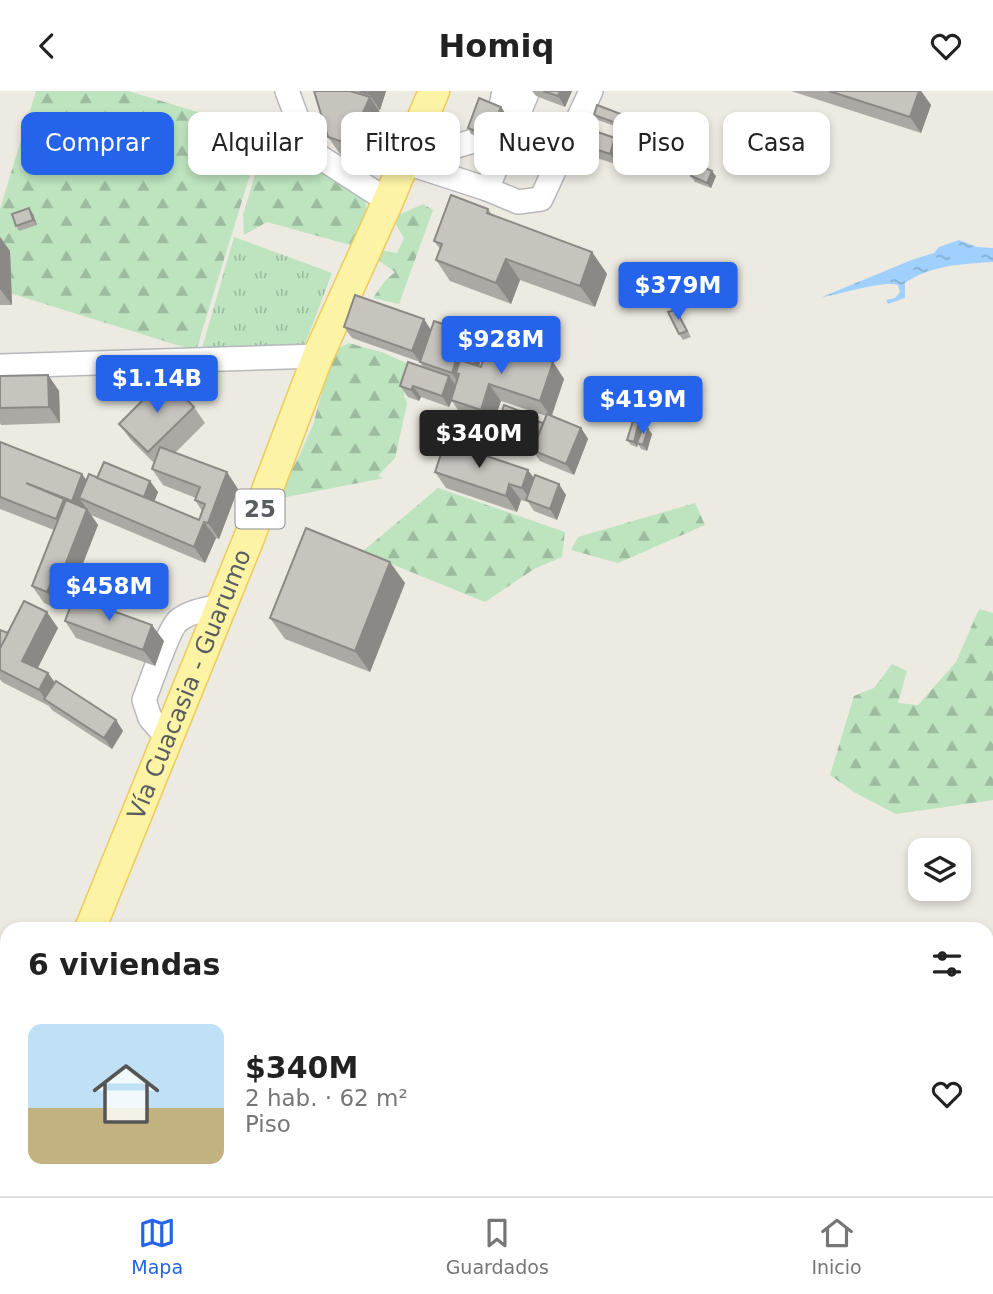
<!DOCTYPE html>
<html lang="es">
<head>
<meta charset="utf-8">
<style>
	:root { --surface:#fff; --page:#f2f2f2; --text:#222; --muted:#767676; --line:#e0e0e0; --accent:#2563eb }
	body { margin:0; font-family:"DejaVu Sans",sans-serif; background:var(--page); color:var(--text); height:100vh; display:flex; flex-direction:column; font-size:26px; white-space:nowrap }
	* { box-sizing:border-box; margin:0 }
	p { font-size:23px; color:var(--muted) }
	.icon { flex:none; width:38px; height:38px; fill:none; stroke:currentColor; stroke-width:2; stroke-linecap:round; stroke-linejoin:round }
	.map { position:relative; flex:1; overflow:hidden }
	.sheet { position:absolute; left:0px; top:831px; width:994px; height:275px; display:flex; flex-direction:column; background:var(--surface); border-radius:21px 21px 0 0; box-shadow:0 4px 10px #0003 }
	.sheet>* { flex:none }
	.top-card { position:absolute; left:21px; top:21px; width:952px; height:63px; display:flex; gap:14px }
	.tools { position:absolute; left:908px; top:747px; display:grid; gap:14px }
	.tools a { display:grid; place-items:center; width:63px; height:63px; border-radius:14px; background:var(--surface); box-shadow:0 4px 10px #0003; font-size:35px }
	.price { position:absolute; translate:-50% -60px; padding:0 16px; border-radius:7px; background:var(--accent); color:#fff; font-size:23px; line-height:46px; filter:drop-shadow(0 2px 4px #0008) }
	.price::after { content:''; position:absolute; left:50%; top:42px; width:21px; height:16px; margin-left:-10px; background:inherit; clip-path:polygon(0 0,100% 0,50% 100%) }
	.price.selected { background:#222; color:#fff }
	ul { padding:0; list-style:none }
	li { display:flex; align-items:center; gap:21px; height:175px; padding:0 28px }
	li span { display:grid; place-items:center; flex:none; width:196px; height:140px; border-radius:14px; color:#555 }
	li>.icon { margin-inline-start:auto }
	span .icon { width:84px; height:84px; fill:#fffc; stroke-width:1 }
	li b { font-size:30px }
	h2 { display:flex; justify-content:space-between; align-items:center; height:84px; padding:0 28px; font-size:30px }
	.tag { padding:0 24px; border-radius:14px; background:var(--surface); box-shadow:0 4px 10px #0003; font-size:24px; line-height:63px }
	.tag.selected { background:var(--accent); color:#fff }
	header { display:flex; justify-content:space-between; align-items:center; height:91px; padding:0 28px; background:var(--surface); font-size:32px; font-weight:700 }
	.dock { display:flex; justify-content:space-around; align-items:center; height:98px; border-top:2px solid var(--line); background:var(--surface); font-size:19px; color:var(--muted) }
	.dock a { display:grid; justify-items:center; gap:4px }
	.dock .selected { color:var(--accent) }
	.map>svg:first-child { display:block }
	.medical { fill:#fae0dc }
	.grass { fill:url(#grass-tufts) }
	.forest { fill:url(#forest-firs) }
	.water { fill:url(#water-ripples) }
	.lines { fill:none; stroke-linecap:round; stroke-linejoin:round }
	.minor-casing { stroke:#b6b8bd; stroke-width:26 }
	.major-casing { stroke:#edcb59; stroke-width:33 }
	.minor { stroke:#fff; stroke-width:23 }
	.major { stroke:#fdf3a5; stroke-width:30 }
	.wall { fill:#aba9a3 }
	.shaded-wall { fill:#8b8985 }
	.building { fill:#c7c4be; stroke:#8b8985; stroke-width:2 }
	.labels { text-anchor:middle; stroke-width:5; stroke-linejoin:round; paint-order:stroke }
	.shield { fill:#fff; stroke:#8b8e90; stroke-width:2 }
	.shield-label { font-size:23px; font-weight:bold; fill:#595d61 }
	.street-label { font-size:24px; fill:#595d61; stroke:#fff }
</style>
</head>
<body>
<header><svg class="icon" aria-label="back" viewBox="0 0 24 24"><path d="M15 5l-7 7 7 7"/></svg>Homiq<svg class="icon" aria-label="heart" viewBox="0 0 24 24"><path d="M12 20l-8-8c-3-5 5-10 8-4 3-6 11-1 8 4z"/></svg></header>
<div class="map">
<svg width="993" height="1105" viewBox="0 0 993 1105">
	<defs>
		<pattern id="grass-tufts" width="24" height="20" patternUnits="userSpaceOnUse" patternTransform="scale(1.75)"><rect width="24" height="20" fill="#bde4bf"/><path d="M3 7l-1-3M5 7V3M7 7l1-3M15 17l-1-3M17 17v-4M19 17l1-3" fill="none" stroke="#9dbc9f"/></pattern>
		<pattern id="forest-firs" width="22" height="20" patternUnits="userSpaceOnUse" patternTransform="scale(1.75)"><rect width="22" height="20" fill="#bde4bf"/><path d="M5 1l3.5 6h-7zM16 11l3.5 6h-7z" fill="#9dbc9f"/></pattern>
		<pattern id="water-ripples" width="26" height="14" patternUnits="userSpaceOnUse" patternTransform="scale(1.75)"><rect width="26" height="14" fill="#a0d0fd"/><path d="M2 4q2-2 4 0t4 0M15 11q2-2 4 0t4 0" fill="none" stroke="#85acd0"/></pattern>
	</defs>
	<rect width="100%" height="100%" fill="#eceae1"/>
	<polygon class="medical" points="470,1099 802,1099 817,1105 467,1105"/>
	<polygon class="grass" points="234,146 332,182 304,256 201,261"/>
	<g class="forest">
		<polygon points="36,0 128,0 263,41 196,260 0,199 0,118"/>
		<path d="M266,47L348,71L352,76C366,114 377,118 350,154L267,131L244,144L243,124Z"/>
		<polygon points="423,113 433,119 399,213 373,207 385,190 395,181 378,169 380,159 397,162 404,147 392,127"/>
		<polygon points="349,252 384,262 411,274 405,292 404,307 406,307 407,313 395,367 378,385 384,387 271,409 298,368 313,334 333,260"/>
		<polygon points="438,397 565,441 562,466 534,478 485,511 362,461"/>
		<polygon points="695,412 705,434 618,472 571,459 578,446"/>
		<polygon points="979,518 993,522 993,709 896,723 854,701 830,684 854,605 874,597 892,573 907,580 898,612 918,614 956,571"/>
	</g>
	<path class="water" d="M959,149L977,156L993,157V171C962,173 931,174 905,192V207L888,213L886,209L895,207L900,201L898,194C884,189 841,203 822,206L914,168L934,162L939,156Z"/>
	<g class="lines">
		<defs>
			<g id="minor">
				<polyline points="287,0 309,59 388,110"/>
				<polyline points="500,20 504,0"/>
				<polyline points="483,47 404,71 487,98 518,111 541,108 591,0"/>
				<polyline points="487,98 528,0"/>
				<polyline points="0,275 318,265"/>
				<path d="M168,647L150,627L144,609C150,594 169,536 179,529C191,520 207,518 221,515"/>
				<polyline points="357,1099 372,1105"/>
				<polyline points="433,1099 437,1105"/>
			</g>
			<g id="major">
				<path id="s1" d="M90,838L249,447L318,265L388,110L434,0"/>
				<polyline points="0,1059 7,1042"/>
			</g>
		</defs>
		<use href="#minor" class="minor-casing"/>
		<use href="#major" class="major-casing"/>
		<use href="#minor" class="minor"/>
		<use href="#major" class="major"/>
	</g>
	<g class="wall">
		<polygon points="314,0 386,0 380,19 378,19 381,23 360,69 340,63 328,46"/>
		<polygon points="532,0 572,0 565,16 536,5"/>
		<polygon points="791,0 921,0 931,14 921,42"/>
		<polygon points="501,16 505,22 493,51 471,43 468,37"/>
		<polygon points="594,24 634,28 638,33 634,42 598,29"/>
		<polygon points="575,51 623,58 618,74 582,62"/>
		<polygon points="691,85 716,85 711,97 695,91"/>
		<polygon points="488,118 493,125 592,161 607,183 595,216 520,189 511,213 450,190 436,169 440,158 434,150"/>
		<polygon points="33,123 37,134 19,140 16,135"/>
		<polygon points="0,146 10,160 12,214 0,214"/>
		<polygon points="676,219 680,225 691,246 683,249 679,243"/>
		<polygon points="344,236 431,239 485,256 479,275 553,271 564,288 552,325 581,337 588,348 574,384 540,370 532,359 536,349 522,343 519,340 519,341 503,335 499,330 520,320 524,325 543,332 546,325 501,310 492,335 462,325 452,310 449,316 421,306 419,310 408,306 400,295 423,276 420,271 352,247"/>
		<polygon points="48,284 59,300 60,332 1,334 0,332 0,317"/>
		<polygon points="194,316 205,332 175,362 238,398 219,448 216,447 205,472 91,424 98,434 69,508 63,506 58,518 44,512 32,495 54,439 0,418 0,351 87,389 97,387 150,390 158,401 154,411 199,429 202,420 195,409 196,407 163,394 152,378 154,372 131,349 119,333"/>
		<polygon points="643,337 648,338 652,343 647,360 641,358 638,353 637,356 631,354 627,349"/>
		<polygon points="435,381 534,387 566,404 557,429 534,420 528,411 521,409 517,421 446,397"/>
		<polygon points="405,492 370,581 285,548 270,527"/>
		<polygon points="65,530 164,550 155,575 76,547"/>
		<polygon points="58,537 38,577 48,582 55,592 116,629 123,640 112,658 52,619 49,615 2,591 0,588 0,539 8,542"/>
	</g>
	<g class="shaded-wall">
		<polygon points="370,0 386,0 380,19 369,3"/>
		<polygon points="560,0 572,0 565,16 558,5"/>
		<polygon points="919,0 921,0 931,14 921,42 910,26"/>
		<polygon points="370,6 381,23 360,69 349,53"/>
		<polygon points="501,16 505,22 493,51 489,46"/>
		<polygon points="634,28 638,33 634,42 630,37"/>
		<polygon points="615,47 623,58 618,74 610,63"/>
		<polygon points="712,80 716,85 711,97 707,92"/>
		<polygon points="29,117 33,123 37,134 33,129"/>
		<polygon points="0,146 10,160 12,214 0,198"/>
		<polygon points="592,161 607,183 595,216 580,195"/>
		<polygon points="506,168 520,189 511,213 496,192"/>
		<polygon points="424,228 431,239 420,271 412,260"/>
		<polygon points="478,245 485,256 478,278 471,267"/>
		<polygon points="458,263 466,274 456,282 461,289 459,293 452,282"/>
		<polygon points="553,271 564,288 551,326 540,310"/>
		<polygon points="48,284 59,300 60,332 49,316"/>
		<polygon points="449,285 457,296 449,316 442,305"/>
		<polygon points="489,293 501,310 492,335 481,319"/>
		<polygon points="413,295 421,306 419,310 411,299"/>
		<polygon points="520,320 524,326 518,338 519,340 519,341 515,336"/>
		<polygon points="639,331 643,337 637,356 634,351"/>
		<polygon points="581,337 588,348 574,384 566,373"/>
		<polygon points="648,338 652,343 647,360 643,354"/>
		<polygon points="528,379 540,395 532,411 522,397"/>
		<polygon points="227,381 238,398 219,448 208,432"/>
		<polygon points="82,383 94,399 79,407 87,418 83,426 72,410"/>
		<polygon points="150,390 158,401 151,419 143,408"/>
		<polygon points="509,393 521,409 517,421 506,405"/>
		<polygon points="559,393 566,404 557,429 550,418"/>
		<polygon points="64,408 76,425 68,445 56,428"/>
		<polygon points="87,418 98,434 69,508 58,492"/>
		<polygon points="204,431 216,447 205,472 194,456"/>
		<polygon points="390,471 405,492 370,581 355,560"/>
		<polygon points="52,490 63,506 58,518 47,501"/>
		<polygon points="47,521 58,537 33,586 22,570"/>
		<polygon points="152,534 164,550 155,575 143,559"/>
		<polygon points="48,582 60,599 46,609 39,599"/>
		<polygon points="116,629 123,640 112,658 104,647"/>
	</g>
	<g class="building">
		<polygon points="314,0 350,0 370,6 349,53 328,46"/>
		<polygon points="359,0 370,0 369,3"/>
		<polygon points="543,0 560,0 558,5"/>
		<polygon points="829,0 919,0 910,26"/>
		<polygon points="479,7 501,16 489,46 468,37"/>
		<polygon points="597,14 634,28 630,37 594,24"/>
		<polygon points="580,35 615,47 610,63 575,51"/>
		<polygon points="696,73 712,80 707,92 691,85"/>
		<polygon points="451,104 488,118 487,122 592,161 580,195 506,168 496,192 436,169 442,153 434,150"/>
		<polygon points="29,117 33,129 16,135 12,123"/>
		<polygon points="355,204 424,228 412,260 344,236"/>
		<polygon points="676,219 687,240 679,243 668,221"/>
		<polygon points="434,230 478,245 471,267 458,263 452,282 420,271"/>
		<polygon points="489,250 553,271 540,310 489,293 481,319 451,309 459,283 456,282 460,269 481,276"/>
		<polygon points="408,271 449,285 442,305 413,295 411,299 400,295"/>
		<polygon points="48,284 49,316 0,317 0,285"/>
		<polygon points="165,287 194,316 148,361 119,333"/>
		<polygon points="504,314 520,320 515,336 499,330"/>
		<polygon points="547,323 581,337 566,373 532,359"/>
		<polygon points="522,325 543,332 538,345 518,338"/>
		<polygon points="633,330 639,331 634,351 627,349"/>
		<polygon points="643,336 648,338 643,354 637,352"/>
		<polygon points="0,351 82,383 72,410 26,392 64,408 56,428 0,406"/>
		<polygon points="445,351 528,379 522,397 509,393 506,405 435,381"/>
		<polygon points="160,356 227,381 208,432 204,431 194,456 79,407 89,383 199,429 205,413 195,409 200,396 152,378"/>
		<polygon points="104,371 150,390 144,406 97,387"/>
		<polygon points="535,384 559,393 550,418 526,409"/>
		<polygon points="66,409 87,418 58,492 52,490 47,501 32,495"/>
		<polygon points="306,437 390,471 355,560 270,527"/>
		<polygon points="74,506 152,534 143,559 65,530"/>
		<polygon points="24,510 47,521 22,570 48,582 39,599 0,579 0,557"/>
		<polygon points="0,539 8,542 0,557"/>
		<polygon points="56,590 116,629 104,647 44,608"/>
	</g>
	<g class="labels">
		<rect class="shield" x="235.5" y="398.5" width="49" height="39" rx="5"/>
		<g class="shield-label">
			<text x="260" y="426">25</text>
		</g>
		<g class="street-label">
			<text dy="8" stroke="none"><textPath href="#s1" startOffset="264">Vía Cuacasia - Guarumo</textPath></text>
		</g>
	</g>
</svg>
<div class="tools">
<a><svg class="icon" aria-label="layers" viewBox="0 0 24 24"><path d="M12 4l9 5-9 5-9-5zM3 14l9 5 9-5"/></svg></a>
</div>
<b class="price" style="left:678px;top:231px">$379M</b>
<b class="price" style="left:501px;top:285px">$928M</b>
<b class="price" style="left:157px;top:324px">$1.14B</b>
<b class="price" style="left:643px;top:345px">$419M</b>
<b class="price selected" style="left:479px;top:379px">$340M</b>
<b class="price" style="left:109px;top:532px">$458M</b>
<div class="top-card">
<a class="tag selected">Comprar</a>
<a class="tag">Alquilar</a>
<a class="tag">Filtros</a>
<a class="tag">Nuevo</a>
<a class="tag">Piso</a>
<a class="tag">Casa</a>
</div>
<section class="sheet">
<h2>6 viviendas<svg class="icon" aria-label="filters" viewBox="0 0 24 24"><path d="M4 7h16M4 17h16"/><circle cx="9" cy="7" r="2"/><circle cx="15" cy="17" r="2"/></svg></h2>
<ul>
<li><span style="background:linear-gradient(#bfe0f5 60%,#c2b280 0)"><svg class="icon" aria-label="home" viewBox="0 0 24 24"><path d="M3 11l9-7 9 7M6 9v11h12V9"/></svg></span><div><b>$340M</b><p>2 hab. · 62 m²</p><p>Piso</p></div><svg class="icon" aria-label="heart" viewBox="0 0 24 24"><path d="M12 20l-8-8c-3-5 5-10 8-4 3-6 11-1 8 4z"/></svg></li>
</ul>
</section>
</div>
<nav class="dock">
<a class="selected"><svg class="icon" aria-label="map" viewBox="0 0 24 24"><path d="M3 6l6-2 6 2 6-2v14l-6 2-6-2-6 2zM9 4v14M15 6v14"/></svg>Mapa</a>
<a><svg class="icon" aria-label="saved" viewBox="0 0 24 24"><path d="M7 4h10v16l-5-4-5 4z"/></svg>Guardados</a>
<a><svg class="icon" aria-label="home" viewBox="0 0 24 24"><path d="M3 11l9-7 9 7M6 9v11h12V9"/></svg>Inicio</a>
</nav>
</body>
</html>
